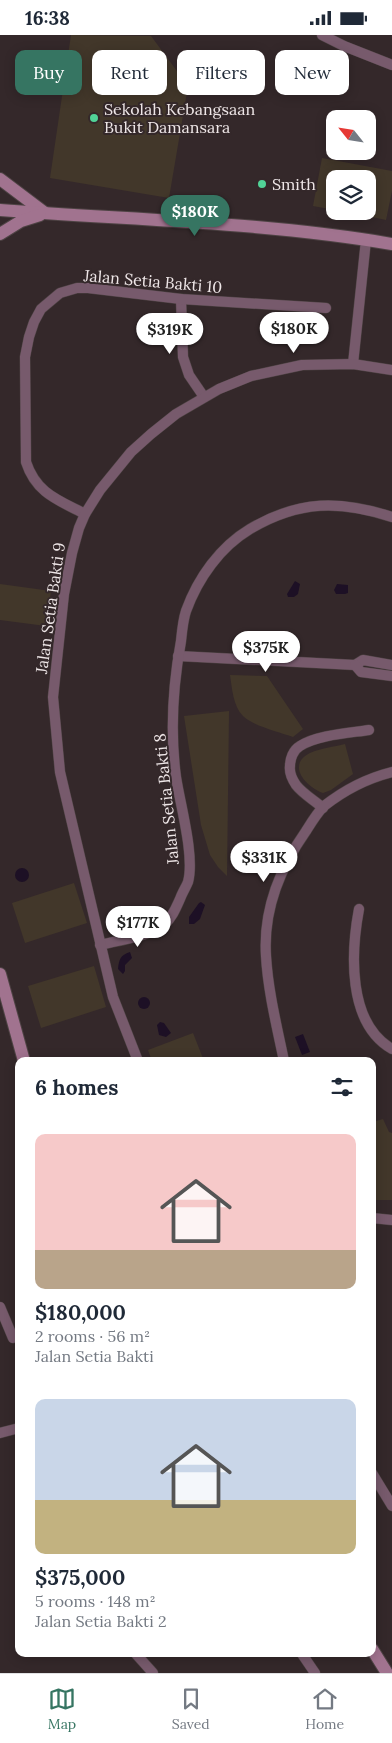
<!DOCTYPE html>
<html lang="en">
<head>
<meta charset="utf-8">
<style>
	:root { --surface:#fff; --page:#f2f2f3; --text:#1f2937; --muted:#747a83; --line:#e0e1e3; --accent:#367562 }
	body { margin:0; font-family:Lora,serif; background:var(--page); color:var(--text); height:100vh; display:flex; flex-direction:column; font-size:19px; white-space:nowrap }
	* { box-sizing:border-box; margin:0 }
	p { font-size:16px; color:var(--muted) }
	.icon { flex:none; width:28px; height:28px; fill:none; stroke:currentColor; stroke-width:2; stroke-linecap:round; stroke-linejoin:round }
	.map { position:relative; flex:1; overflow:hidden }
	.sheet { position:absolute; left:15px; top:1022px; width:361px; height:600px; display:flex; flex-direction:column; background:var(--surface); border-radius:10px; box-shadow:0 2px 12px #0003 }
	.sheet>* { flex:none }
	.top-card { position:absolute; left:15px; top:15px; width:362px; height:45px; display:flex; gap:10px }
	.needle { width:32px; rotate:300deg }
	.buttons { position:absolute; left:326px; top:75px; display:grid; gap:10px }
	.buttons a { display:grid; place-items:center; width:50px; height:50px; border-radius:10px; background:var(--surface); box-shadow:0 2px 12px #0003; font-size:25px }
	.price { position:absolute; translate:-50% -42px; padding:0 11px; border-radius:18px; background:#fff; color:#222; font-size:16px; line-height:32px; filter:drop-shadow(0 1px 2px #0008) }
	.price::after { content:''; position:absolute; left:50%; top:30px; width:15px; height:11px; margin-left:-8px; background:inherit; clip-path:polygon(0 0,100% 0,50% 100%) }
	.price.on { background:var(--accent); color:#fff }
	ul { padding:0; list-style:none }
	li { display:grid; align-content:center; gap:10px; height:265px; padding:0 20px }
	li span { display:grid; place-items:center; height:155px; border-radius:10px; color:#555 }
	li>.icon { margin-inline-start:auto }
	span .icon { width:90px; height:90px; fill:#fffc; stroke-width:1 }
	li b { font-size:21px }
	h2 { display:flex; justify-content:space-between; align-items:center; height:60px; padding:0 20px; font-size:21px }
	.tag { padding:0 18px; border-radius:10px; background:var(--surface); box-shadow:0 2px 12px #0003; font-size:18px; line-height:45px }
	.tag.on { background:var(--accent); color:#fff }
	.status { display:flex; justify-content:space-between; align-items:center; height:35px; padding:0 25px; background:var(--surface); direction:ltr }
	.status svg { height:14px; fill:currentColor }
	.tabs { display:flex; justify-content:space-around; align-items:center; height:70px; border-top:1px solid var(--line); background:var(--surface); font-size:14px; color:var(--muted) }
	.tabs a { display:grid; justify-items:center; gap:2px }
	.tabs .on { color:var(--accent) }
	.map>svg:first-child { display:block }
	.green { fill:#42372a }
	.water { fill:#1d1025 }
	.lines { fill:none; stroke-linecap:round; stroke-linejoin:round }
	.street-casing { stroke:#4e4344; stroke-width:11 }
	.secondary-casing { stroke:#4e4344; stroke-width:14 }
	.street { stroke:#775a6c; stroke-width:10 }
	.secondary { stroke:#a1738f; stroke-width:12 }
	.poi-dot { fill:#51d397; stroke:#34282a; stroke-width:2 }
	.labels { text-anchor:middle; stroke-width:4; stroke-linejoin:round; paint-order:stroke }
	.poi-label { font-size:16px; fill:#eee6e7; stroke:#34282a; text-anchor:start }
	.street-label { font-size:16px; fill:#eee6e7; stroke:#34282a }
</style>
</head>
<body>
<div class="status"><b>16:38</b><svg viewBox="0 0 49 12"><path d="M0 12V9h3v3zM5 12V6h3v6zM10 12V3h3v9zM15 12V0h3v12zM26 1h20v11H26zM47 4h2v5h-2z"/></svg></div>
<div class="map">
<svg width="392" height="1638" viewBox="0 0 392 1638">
	<rect width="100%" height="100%" fill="#34282a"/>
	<g class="green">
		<polygon points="71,0 151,1 188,51 169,163 50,143"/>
		<polygon points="322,123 392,136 392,156 386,185 343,176 368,176 368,144 335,144 335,175 313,171"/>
		<polygon points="0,549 51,556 46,591 0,585"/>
		<path d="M230,640L267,641L303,694L293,702C279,697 253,691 243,681C233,671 232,653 230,640Z"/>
		<polygon points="229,676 227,841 218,832 210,820 201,790 184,681"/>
		<path d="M345,709L353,739L331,755L323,758C306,752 286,730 310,718C321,713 334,712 345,709Z"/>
		<polygon points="74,848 87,888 25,908 12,868"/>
		<polygon points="94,931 106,972 41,993 28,951"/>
		<polygon points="193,998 204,1026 152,1026 148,1015"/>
		<polygon points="383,1084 389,1097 392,1098 392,1165 373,1165 373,1087"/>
	</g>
	<g class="water">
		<polygon points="295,546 300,549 298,559 294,562 288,562 287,559"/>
		<polygon points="337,549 348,550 348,558 345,559 336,559 334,555"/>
		<circle cx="22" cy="840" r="7"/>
		<polygon points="201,867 205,870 200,884 194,889 189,889 189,882 199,868"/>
		<path d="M130,917L132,923L125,930V936L123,939L118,934C119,925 120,920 130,917Z"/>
		<circle cx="144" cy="968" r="6"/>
		<polygon points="160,987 164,988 171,998 166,1002 159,1000 157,990"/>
		<polygon points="303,999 310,1017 302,1020 295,1002"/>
	</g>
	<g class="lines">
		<defs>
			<g id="street">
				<polyline points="322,0 344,11 392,30"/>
				<polyline points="181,264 183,322 189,340 204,362"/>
				<polyline points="353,329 366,205"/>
				<path d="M85,479C58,465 36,458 26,427L25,322L29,302L34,287L41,274L60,258L77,253H88L181,264L326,273"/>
				<polyline points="178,621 355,630 363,625 392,630"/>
				<polyline points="355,630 361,637 392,641"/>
				<path d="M323,773C314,765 303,759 296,750C292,744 289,738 290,731C290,724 293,715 300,711C317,700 349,698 369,695"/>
				<path d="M359,874C351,917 347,988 392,1014"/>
				<path d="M100,910C116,906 153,900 164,890C172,883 176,873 180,864C182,858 186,852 188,847C195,821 180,769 176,742C170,697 173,650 181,606C182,596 183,585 186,576C198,543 220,512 250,494C299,465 340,465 392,482"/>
				<polyline points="138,1026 113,962 60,737 53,662 64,559 72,518 79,493 85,479 100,455 131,417 151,399 176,379 219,354 251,341 302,330 353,329 392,335"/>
				<path d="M284,1026C277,992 268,956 266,921C263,875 280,833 306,796C311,788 317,778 324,771C343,756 368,743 392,737"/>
				<polyline points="372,1183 392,1185"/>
				<polyline points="0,1272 13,1303"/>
				<polyline points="0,1398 19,1393"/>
				<polyline points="372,1438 392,1471"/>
				<polyline points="136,1619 153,1638"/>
				<polyline points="302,1619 315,1638"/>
			</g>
			<g id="secondary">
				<polyline points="0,144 45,178"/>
				<path d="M0,175C130,185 264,187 392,209"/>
				<polyline points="0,199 21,186 40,180"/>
				<polyline points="0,939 24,1026"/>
				<polyline points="372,1614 387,1638"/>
			</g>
		</defs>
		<use href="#street" class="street-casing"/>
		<use href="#secondary" class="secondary-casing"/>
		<use href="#street" class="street"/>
		<use href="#secondary" class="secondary"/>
	</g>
	<g class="poi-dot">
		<circle cx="94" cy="83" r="5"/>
		<circle cx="262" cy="149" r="5"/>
	</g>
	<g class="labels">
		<g class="poi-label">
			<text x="104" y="80">Sekolah Kebangsaan<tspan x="104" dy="18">Bukit Damansara</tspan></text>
			<text x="272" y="155">Smith</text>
		</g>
		<g class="street-label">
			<text transform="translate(153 246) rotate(5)" y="6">Jalan Setia Bakti 10</text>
			<text transform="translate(50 573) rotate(-82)" y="6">Jalan Setia Bakti 9</text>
			<text transform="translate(166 764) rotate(-96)" y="6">Jalan Setia Bakti 8</text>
		</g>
	</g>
</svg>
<div class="buttons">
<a><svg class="needle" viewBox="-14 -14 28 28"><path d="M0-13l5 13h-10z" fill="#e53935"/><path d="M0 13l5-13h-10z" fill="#747a83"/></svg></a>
<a><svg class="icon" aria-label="layers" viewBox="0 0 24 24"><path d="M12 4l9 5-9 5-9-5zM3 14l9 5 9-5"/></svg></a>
</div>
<b class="price on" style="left:195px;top:202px">$180K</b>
<b class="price" style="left:294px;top:319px">$180K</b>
<b class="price" style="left:170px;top:320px">$319K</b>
<b class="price" style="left:266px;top:638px">$375K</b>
<b class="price" style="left:264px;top:848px">$331K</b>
<b class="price" style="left:138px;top:913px">$177K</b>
<div class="top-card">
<a class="tag on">Buy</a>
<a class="tag">Rent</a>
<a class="tag">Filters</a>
<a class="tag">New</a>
</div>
<section class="sheet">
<h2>6 homes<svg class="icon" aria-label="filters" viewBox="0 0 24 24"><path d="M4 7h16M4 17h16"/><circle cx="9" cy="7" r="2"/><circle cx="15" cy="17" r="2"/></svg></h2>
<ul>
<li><span style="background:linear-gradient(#f6c9c9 75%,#b9a48a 0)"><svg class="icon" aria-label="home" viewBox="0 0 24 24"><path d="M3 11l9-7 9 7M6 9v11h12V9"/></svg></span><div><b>$180,000</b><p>2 rooms · 56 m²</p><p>Jalan Setia Bakti</p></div></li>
<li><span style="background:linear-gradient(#c9d6e8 65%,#c2b280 0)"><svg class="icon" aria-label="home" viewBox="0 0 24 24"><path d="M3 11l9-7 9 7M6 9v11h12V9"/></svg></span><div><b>$375,000</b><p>5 rooms · 148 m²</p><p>Jalan Setia Bakti 2</p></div></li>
</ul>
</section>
</div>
<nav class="tabs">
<a class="on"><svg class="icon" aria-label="map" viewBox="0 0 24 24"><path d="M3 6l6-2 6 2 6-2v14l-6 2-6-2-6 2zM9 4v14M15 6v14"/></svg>Map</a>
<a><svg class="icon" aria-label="saved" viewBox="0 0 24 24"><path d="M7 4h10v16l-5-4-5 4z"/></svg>Saved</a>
<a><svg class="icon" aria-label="home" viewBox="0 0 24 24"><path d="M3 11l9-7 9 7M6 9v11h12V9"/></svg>Home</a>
</nav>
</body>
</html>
